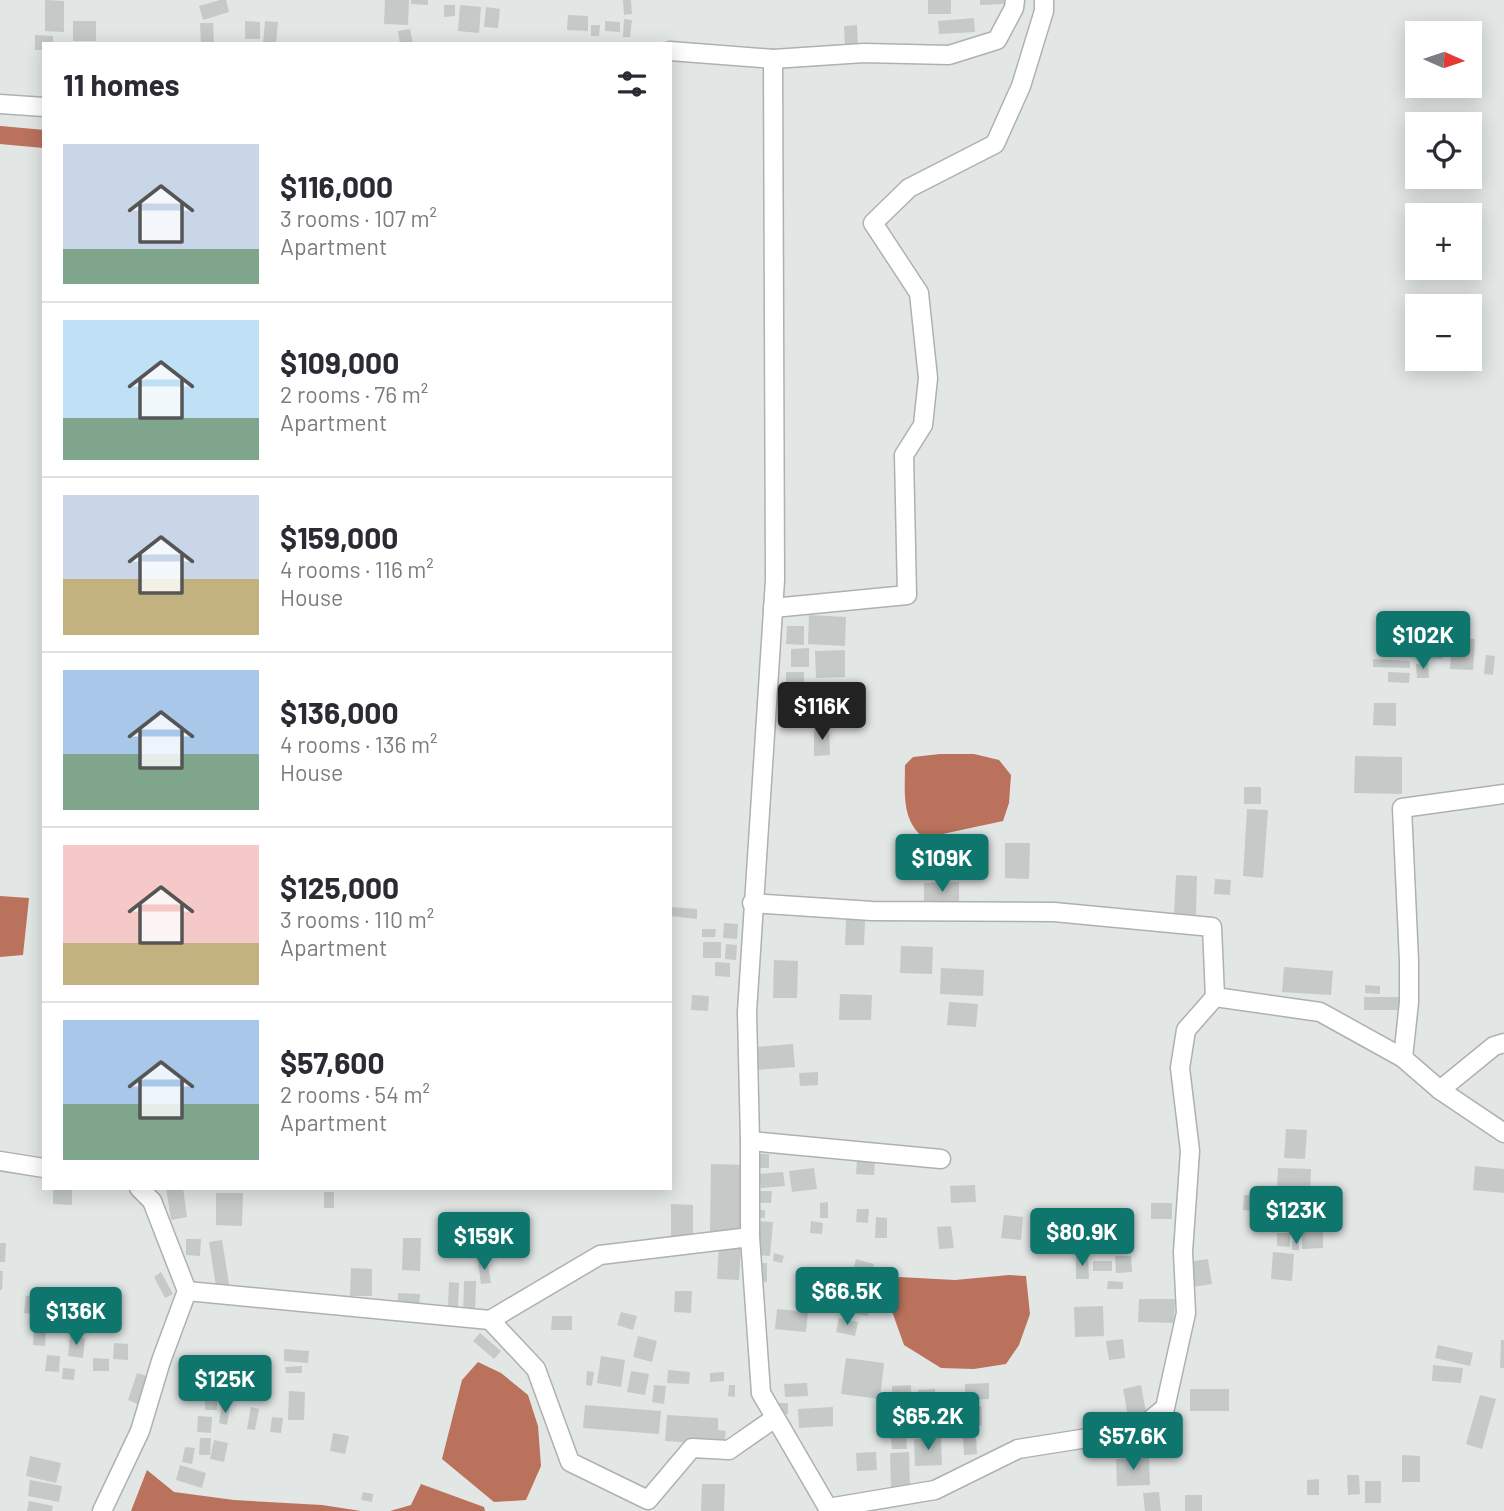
<!DOCTYPE html>
<html lang="en">
<head>
<meta charset="utf-8">
<style>
	:root { --surface:#fff; --page:#f7f7f7; --text:#2b2b33; --muted:#7c7c81; --line:#e1e1e2; --accent:#0f766e }
	body { margin:0; font-family:Barlow,sans-serif; background:var(--page); color:var(--text); height:100vh; display:flex; flex-direction:column; font-size:26px; white-space:nowrap }
	* { box-sizing:border-box; margin:0 }
	p { font-size:23px; color:var(--muted) }
	.icon { flex:none; width:38px; height:38px; fill:none; stroke:currentColor; stroke-width:2; stroke-linecap:round; stroke-linejoin:round }
	.map { position:relative; flex:1; overflow:hidden }
	.side { position:absolute; left:42px; top:42px; width:630px; height:1148px; display:flex; flex-direction:column; background:var(--surface); border-radius:0px; box-shadow:0 4px 18px #0003 }
	.side>* { flex:none }
	.needle { width:46px; rotate:93deg }
	.controls { position:absolute; left:1405px; top:21px; display:grid; gap:14px }
	.controls a { display:grid; place-items:center; width:77px; height:77px; border-radius:0px; background:var(--surface); box-shadow:0 4px 18px #0003; font-size:35px }
	.price { position:absolute; translate:-50% -60px; padding:0 16px; border-radius:7px; background:var(--accent); color:#fff; font-size:23px; line-height:46px; filter:drop-shadow(0 2px 4px #0008) }
	.price::after { content:''; position:absolute; left:50%; top:42px; width:21px; height:16px; margin-left:-10px; background:inherit; clip-path:polygon(0 0,100% 0,50% 100%) }
	.price.selected { background:#222; color:#fff }
	ul { padding:0; list-style:none }
	li { display:flex; align-items:center; gap:21px; height:175px; padding:0 21px }
	li+li { border-top:2px solid var(--line) }
	li span { display:grid; place-items:center; flex:none; width:196px; height:140px; border-radius:0px; color:#555 }
	li>.icon { margin-inline-start:auto }
	span .icon { width:84px; height:84px; fill:#fffc; stroke-width:1 }
	li b { font-size:30px }
	h2 { display:flex; justify-content:space-between; align-items:center; height:84px; padding:0 21px; font-size:30px }
	.map>svg:first-child { display:block }
	.water { fill:#ba725c }
	.lines { fill:none; stroke-linecap:round; stroke-linejoin:round }
	.canal { stroke:#ba725c; stroke-width:18 }
	.building { fill:#c5c9c8 }
	.minor-casing { stroke:#aeb1b0; stroke-width:21 }
	.minor { stroke:#fff; stroke-width:18 }
</style>
</head>
<body>
<div class="map">
<svg width="1504" height="1511" viewBox="0 0 1504 1511">
	<rect width="100%" height="100%" fill="#e2e6e5"/>
	<g class="water">
		<path d="M940,754H974L999,760L1011,775L1009,803L1003,821L924,838C901,820 905,792 905,765L913,757Z"/>
		<polygon points="0,896 29,898 23,955 0,957"/>
		<polygon points="1009,1275 1026,1276 1030,1314 1019,1345 1006,1364 974,1369 941,1368 904,1345 889,1303 899,1277 955,1280"/>
		<polygon points="478,1362 501,1373 528,1395 538,1426 541,1466 526,1500 494,1502 442,1459 462,1380"/>
		<polygon points="147,1470 174,1492 234,1500 322,1505 361,1511 131,1511"/>
		<polygon points="421,1484 484,1507 485,1511 390,1511 411,1505"/>
	</g>
	<g class="lines">
		<polyline class="canal" points="0,135 44,139"/>
	</g>
	<g class="building">
		<polygon points="45,0 64,1 64,32 45,31"/>
		<polygon points="220,0 226,0 229,12 203,20 199,6"/>
		<polygon points="385,0 409,0 408,25 384,24"/>
		<polygon points="411,0 428,0 428,5 411,4"/>
		<polygon points="623,0 631,0 632,14 624,15"/>
		<rect x="928" y="0" width="23" height="14"/>
		<polygon points="980,0 1004,0 1004,4 980,5"/>
		<polygon points="444,5 455,5 455,16 444,17"/>
		<polygon points="460,5 481,7 479,33 458,31"/>
		<polygon points="486,7 500,9 498,28 484,27"/>
		<polygon points="568,15 588,16 588,31 567,30"/>
		<polygon points="974,18 975,32 939,34 938,21"/>
		<polygon points="624,19 632,20 630,37 623,37"/>
		<rect x="73" y="21" width="23" height="20"/>
		<polygon points="245,21 260,22 260,39 245,39"/>
		<polygon points="265,21 278,22 276,44 263,44"/>
		<polygon points="605,21 620,22 620,32 605,31"/>
		<polygon points="200,23 213,23 214,44 201,44"/>
		<polygon points="591,25 600,25 599,36 591,36"/>
		<polygon points="857,25 858,47 845,48 844,26"/>
		<polygon points="410,29 413,44 400,44 398,31"/>
		<polygon points="35,35 53,36 53,44 44,44 44,50 35,50"/>
		<polygon points="809,615 846,617 845,646 808,644"/>
		<polygon points="787,626 804,626 804,645 786,644"/>
		<polygon points="1452,638 1475,639 1473,670 1450,669"/>
		<polygon points="1410,641 1444,643 1442,659 1409,657"/>
		<polygon points="809,648 809,667 791,667 791,649"/>
		<polygon points="845,650 845,677 816,678 815,651"/>
		<polygon points="1486,655 1495,656 1493,675 1484,674"/>
		<polygon points="1373,659 1410,661 1410,668 1373,667"/>
		<polygon points="1428,663 1429,678 1417,678 1416,664"/>
		<rect x="786" y="672" width="18" height="10"/>
		<polygon points="1388,672 1410,673 1409,683 1388,682"/>
		<polygon points="820,696 821,711 811,712 809,697"/>
		<polygon points="1374,703 1396,703 1396,726 1373,725"/>
		<polygon points="829,728 830,755 814,756 814,729"/>
		<polygon points="1355,756 1402,757 1402,794 1354,793"/>
		<rect x="1244" y="787" width="17" height="17"/>
		<polygon points="1247,809 1268,810 1263,878 1243,876"/>
		<polygon points="1005,843 1030,843 1029,879 1005,878"/>
		<polygon points="1176,875 1197,876 1196,915 1174,914"/>
		<polygon points="1215,879 1231,880 1230,895 1214,894"/>
		<polygon points="959,882 959,905 924,905 924,883"/>
		<polygon points="670,907 697,909 697,919 670,916"/>
		<polygon points="846,920 865,920 864,945 845,945"/>
		<polygon points="724,923 738,924 737,939 723,938"/>
		<polygon points="702,929 716,929 715,937 702,937"/>
		<rect x="703" y="942" width="18" height="16"/>
		<polygon points="726,944 737,945 736,960 725,959"/>
		<polygon points="901,946 933,947 932,974 900,973"/>
		<polygon points="774,960 798,961 797,998 773,998"/>
		<polygon points="715,962 730,963 730,977 715,976"/>
		<polygon points="1284,967 1333,971 1331,995 1282,992"/>
		<polygon points="941,968 984,970 983,996 940,994"/>
		<polygon points="1365,985 1380,986 1380,994 1365,993"/>
		<polygon points="840,994 872,995 871,1020 839,1020"/>
		<polygon points="692,995 709,996 708,1011 691,1010"/>
		<rect x="1364" y="997" width="38" height="13"/>
		<polygon points="949,1002 978,1004 976,1027 947,1025"/>
		<polygon points="793,1044 795,1067 756,1070 754,1047"/>
		<polygon points="818,1072 818,1085 800,1086 799,1073"/>
		<polygon points="1286,1129 1307,1130 1305,1159 1284,1158"/>
		<rect x="759" y="1154" width="10" height="14"/>
		<polygon points="857,1160 875,1161 874,1175 856,1174"/>
		<polygon points="711,1164 745,1165 744,1231 710,1231"/>
		<polygon points="1475,1166 1504,1169 1504,1193 1473,1190"/>
		<polygon points="814,1168 817,1189 792,1192 789,1171"/>
		<polygon points="1278,1168 1311,1169 1310,1193 1277,1192"/>
		<polygon points="783,1172 785,1186 761,1188 759,1174"/>
		<polygon points="975,1185 976,1202 951,1203 950,1186"/>
		<polygon points="166,1188 183,1188 187,1217 171,1220"/>
		<polygon points="53,1190 72,1190 72,1205 53,1204"/>
		<polygon points="759,1191 772,1191 771,1203 759,1203"/>
		<rect x="324" y="1192" width="10" height="16"/>
		<polygon points="216,1193 243,1193 242,1226 216,1225"/>
		<polygon points="1244,1195 1263,1197 1261,1212 1243,1210"/>
		<polygon points="828,1202 828,1218 820,1218 820,1203"/>
		<rect x="1151" y="1203" width="21" height="16"/>
		<polygon points="671,1204 693,1205 693,1236 671,1236"/>
		<polygon points="857,1209 869,1209 868,1223 856,1222"/>
		<rect x="757" y="1210" width="8" height="8"/>
		<polygon points="1004,1215 1023,1217 1021,1240 1001,1238"/>
		<polygon points="876,1217 887,1218 887,1238 875,1238"/>
		<polygon points="1280,1219 1290,1219 1290,1229 1281,1229"/>
		<polygon points="758,1221 773,1222 770,1256 755,1255"/>
		<polygon points="811,1221 823,1223 822,1234 810,1233"/>
		<polygon points="1081,1224 1082,1239 1059,1240 1059,1225"/>
		<polygon points="951,1226 954,1248 939,1249 937,1227"/>
		<polygon points="1302,1231 1323,1231 1323,1248 1302,1249"/>
		<polygon points="1277,1233 1290,1233 1290,1247 1277,1246"/>
		<polygon points="403,1238 421,1238 420,1271 402,1270"/>
		<polygon points="186,1239 201,1239 200,1256 186,1255"/>
		<polygon points="222,1240 229,1284 216,1286 209,1242"/>
		<rect x="1292" y="1241" width="7" height="9"/>
		<polygon points="0,1243 6,1243 5,1262 0,1262"/>
		<polygon points="719,1244 741,1246 739,1280 717,1279"/>
		<polygon points="1273,1252 1294,1254 1292,1281 1271,1279"/>
		<polygon points="774,1253 784,1256 782,1263 773,1261"/>
		<polygon points="1088,1256 1089,1279 1076,1279 1076,1257"/>
		<polygon points="1115,1256 1131,1256 1132,1272 1116,1273"/>
		<polygon points="856,1259 874,1264 868,1288 850,1284"/>
		<polygon points="1208,1259 1212,1284 1192,1287 1188,1262"/>
		<polygon points="487,1260 491,1283 481,1284 478,1261"/>
		<rect x="1093" y="1261" width="19" height="10"/>
		<rect x="757" y="1263" width="10" height="19"/>
		<polygon points="351,1268 372,1269 372,1296 350,1296"/>
		<polygon points="0,1271 3,1271 2,1290 0,1290"/>
		<polygon points="161,1272 173,1294 165,1298 154,1277"/>
		<polygon points="464,1281 476,1281 475,1316 463,1316"/>
		<polygon points="1108,1281 1123,1282 1123,1289 1107,1289"/>
		<polygon points="449,1282 459,1283 458,1307 448,1307"/>
		<polygon points="839,1288 871,1293 868,1316 836,1311"/>
		<polygon points="675,1291 692,1291 691,1313 674,1312"/>
		<polygon points="398,1293 420,1294 419,1310 398,1310"/>
		<polygon points="26,1296 37,1296 36,1314 24,1313"/>
		<polygon points="1139,1299 1175,1299 1174,1323 1138,1322"/>
		<polygon points="1103,1306 1104,1336 1075,1337 1074,1307"/>
		<polygon points="777,1309 808,1312 806,1332 775,1329"/>
		<polygon points="621,1312 637,1316 633,1330 617,1325"/>
		<polygon points="40,1316 53,1316 53,1324 40,1323"/>
		<polygon points="552,1316 572,1316 572,1330 551,1330"/>
		<polygon points="839,1318 858,1322 855,1336 836,1332"/>
		<polygon points="71,1319 85,1320 85,1329 70,1328"/>
		<polygon points="34,1327 46,1328 45,1346 33,1345"/>
		<polygon points="480,1333 501,1351 494,1359 473,1341"/>
		<polygon points="70,1336 85,1338 83,1358 68,1356"/>
		<polygon points="638,1336 657,1341 652,1362 633,1357"/>
		<polygon points="1123,1339 1125,1358 1109,1360 1106,1341"/>
		<polygon points="1501,1340 1504,1340 1504,1368 1500,1368"/>
		<polygon points="114,1343 128,1344 128,1360 113,1359"/>
		<polygon points="1438,1345 1473,1353 1470,1366 1435,1358"/>
		<polygon points="284,1349 309,1351 308,1363 284,1361"/>
		<polygon points="47,1355 60,1356 59,1372 45,1371"/>
		<polygon points="601,1356 625,1360 621,1387 597,1383"/>
		<polygon points="93,1358 109,1359 109,1371 93,1371"/>
		<polygon points="846,1358 884,1363 880,1399 841,1394"/>
		<rect x="230" y="1365" width="23" height="9"/>
		<polygon points="1433,1365 1463,1368 1461,1383 1432,1381"/>
		<polygon points="302,1366 302,1373 286,1373 285,1367"/>
		<polygon points="63,1368 75,1369 74,1380 62,1379"/>
		<polygon points="668,1370 690,1372 689,1384 667,1383"/>
		<polygon points="587,1371 594,1372 592,1386 586,1385"/>
		<polygon points="631,1371 649,1374 645,1395 627,1392"/>
		<polygon points="724,1372 724,1381 710,1382 710,1373"/>
		<polygon points="137,1373 150,1377 140,1405 128,1400"/>
		<polygon points="807,1383 808,1396 785,1397 784,1384"/>
		<polygon points="989,1383 989,1399 965,1400 965,1384"/>
		<polygon points="654,1385 666,1386 664,1404 652,1402"/>
		<polygon points="729,1385 735,1385 735,1397 728,1396"/>
		<polygon points="911,1385 911,1399 892,1400 892,1386"/>
		<polygon points="1141,1385 1146,1412 1128,1416 1123,1389"/>
		<polygon points="935,1389 936,1410 919,1411 918,1390"/>
		<rect x="1190" y="1389" width="39" height="22"/>
		<polygon points="289,1391 305,1392 304,1420 288,1420"/>
		<polygon points="1480,1395 1496,1399 1482,1449 1466,1444"/>
		<polygon points="205,1398 217,1399 217,1410 205,1410"/>
		<rect x="776" y="1403" width="12" height="11"/>
		<polygon points="222,1405 230,1406 227,1425 219,1423"/>
		<polygon points="585,1405 661,1411 659,1434 583,1428"/>
		<polygon points="981,1406 982,1425 967,1426 966,1407"/>
		<polygon points="251,1407 259,1409 255,1430 247,1429"/>
		<polygon points="833,1407 833,1426 799,1428 798,1409"/>
		<polygon points="943,1407 957,1407 958,1433 944,1433"/>
		<polygon points="938,1414 939,1430 922,1431 921,1415"/>
		<polygon points="667,1415 718,1418 718,1430 726,1431 724,1445 665,1441"/>
		<polygon points="198,1416 212,1417 211,1433 197,1432"/>
		<polygon points="272,1417 283,1418 281,1433 270,1432"/>
		<polygon points="333,1433 349,1436 345,1454 330,1451"/>
		<polygon points="906,1435 907,1449 892,1449 891,1436"/>
		<polygon points="976,1437 977,1454 964,1455 963,1438"/>
		<polygon points="200,1438 211,1438 210,1455 199,1455"/>
		<polygon points="941,1438 942,1465 915,1466 914,1439"/>
		<polygon points="214,1440 228,1443 224,1462 210,1459"/>
		<polygon points="185,1447 195,1448 192,1464 182,1462"/>
		<polygon points="876,1452 877,1470 857,1471 856,1453"/>
		<polygon points="909,1452 910,1487 891,1488 890,1453"/>
		<polygon points="1402,1455 1420,1456 1420,1482 1402,1482"/>
		<polygon points="30,1456 61,1463 56,1483 26,1476"/>
		<polygon points="1149,1458 1150,1485 1117,1486 1116,1459"/>
		<polygon points="180,1465 206,1473 202,1488 176,1480"/>
		<polygon points="1347,1475 1359,1475 1360,1494 1348,1495"/>
		<polygon points="1319,1479 1319,1495 1307,1495 1307,1480"/>
		<polygon points="30,1480 62,1486 59,1502 28,1496"/>
		<rect x="1365" y="1481" width="16" height="22"/>
		<polygon points="702,1484 725,1484 724,1511 701,1511"/>
		<polygon points="363,1492 373,1494 372,1502 361,1500"/>
		<polygon points="1159,1492 1161,1511 1145,1511 1143,1493"/>
		<rect x="1185" y="1495" width="17" height="16"/>
		<polygon points="29,1501 53,1506 52,1511 27,1511"/>
	</g>
	<g class="lines">
		<defs>
			<g id="minor">
				<polyline points="670,51 773,59"/>
				<polyline points="0,104 44,107"/>
				<polyline points="773,608 907,595 904,455 923,425 928,378 919,293 873,223 909,188 995,144 1021,86 1044,11 1044,0"/>
				<polyline points="752,903 872,911 1054,912 1212,927 1215,997 1320,1012 1403,1058 1440,1090 1504,1133"/>
				<polyline points="1403,1058 1409,1002 1409,961 1402,808 1504,794"/>
				<polyline points="1440,1090 1494,1046 1504,1043"/>
				<polyline points="750,1141 941,1159"/>
				<polyline points="0,1161 44,1168"/>
				<polyline points="187,1291 490,1320 600,1255 750,1237"/>
				<polyline points="490,1320 536,1369 570,1462 648,1500 692,1448 729,1450 775,1418"/>
				<polyline points="828,1508 935,1490 1018,1449 1138,1430 1165,1408 1186,1313 1183,1252 1190,1151 1180,1068 1186,1030 1215,997"/>
				<polyline points="102,1511 140,1431 161,1361 187,1291 152,1201 139,1188"/>
				<polyline points="834,1511 828,1508 761,1393 750,1237 750,1141 747,1012 775,580 773,59 864,53 949,55 997,40 1014,8 1015,0"/>
			</g>
		</defs>
		<use href="#minor" class="minor-casing"/>
		<use href="#minor" class="minor"/>
	</g>
</svg>
<div class="controls">
<a><svg class="needle" viewBox="-14 -14 28 28"><path d="M0-13l5 13h-10z" fill="#e53935"/><path d="M0 13l5-13h-10z" fill="#7c7c81"/></svg></a>
<a><svg class="icon" aria-label="locate" viewBox="0 0 24 24"><circle cx="12" cy="12" r="6"/><path d="M12 2v4M12 18v4M2 12h4M18 12h4"/></svg></a>
<a>+</a>
<a>−</a>
</div>
<b class="price" style="left:1423px;top:671px">$102K</b>
<b class="price selected" style="left:822px;top:742px">$116K</b>
<b class="price" style="left:942px;top:894px">$109K</b>
<b class="price" style="left:1296px;top:1246px">$123K</b>
<b class="price" style="left:1082px;top:1268px">$80.9K</b>
<b class="price" style="left:484px;top:1272px">$159K</b>
<b class="price" style="left:847px;top:1327px">$66.5K</b>
<b class="price" style="left:76px;top:1347px">$136K</b>
<b class="price" style="left:225px;top:1415px">$125K</b>
<b class="price" style="left:928px;top:1452px">$65.2K</b>
<b class="price" style="left:1133px;top:1472px">$57.6K</b>
<section class="side">
<h2>11 homes<svg class="icon" aria-label="filters" viewBox="0 0 24 24"><path d="M4 7h16M4 17h16"/><circle cx="9" cy="7" r="2"/><circle cx="15" cy="17" r="2"/></svg></h2>
<ul>
<li><span style="background:linear-gradient(#c9d6e8 75%,#7fa58c 0)"><svg class="icon" aria-label="home" viewBox="0 0 24 24"><path d="M3 11l9-7 9 7M6 9v11h12V9"/></svg></span><div><b>$116,000</b><p>3 rooms · 107 m²</p><p>Apartment</p></div></li>
<li><span style="background:linear-gradient(#bfe0f5 70%,#7fa58c 0)"><svg class="icon" aria-label="home" viewBox="0 0 24 24"><path d="M3 11l9-7 9 7M6 9v11h12V9"/></svg></span><div><b>$109,000</b><p>2 rooms · 76 m²</p><p>Apartment</p></div></li>
<li><span style="background:linear-gradient(#c9d6e8 60%,#c2b280 0)"><svg class="icon" aria-label="home" viewBox="0 0 24 24"><path d="M3 11l9-7 9 7M6 9v11h12V9"/></svg></span><div><b>$159,000</b><p>4 rooms · 116 m²</p><p>House</p></div></li>
<li><span style="background:linear-gradient(#a9c7e8 60%,#7fa58c 0)"><svg class="icon" aria-label="home" viewBox="0 0 24 24"><path d="M3 11l9-7 9 7M6 9v11h12V9"/></svg></span><div><b>$136,000</b><p>4 rooms · 136 m²</p><p>House</p></div></li>
<li><span style="background:linear-gradient(#f6c9c9 70%,#c2b280 0)"><svg class="icon" aria-label="home" viewBox="0 0 24 24"><path d="M3 11l9-7 9 7M6 9v11h12V9"/></svg></span><div><b>$125,000</b><p>3 rooms · 110 m²</p><p>Apartment</p></div></li>
<li><span style="background:linear-gradient(#a9c7e8 60%,#7fa58c 0)"><svg class="icon" aria-label="home" viewBox="0 0 24 24"><path d="M3 11l9-7 9 7M6 9v11h12V9"/></svg></span><div><b>$57,600</b><p>2 rooms · 54 m²</p><p>Apartment</p></div></li>
</ul>
</section>
</div>
</body>
</html>
